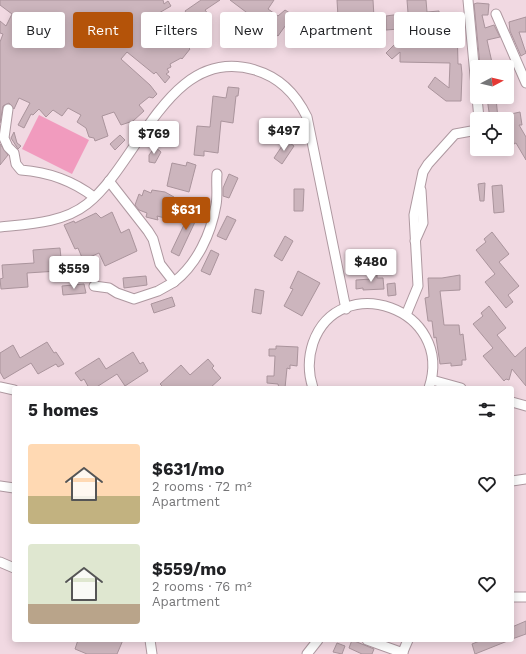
<!DOCTYPE html>
<html lang="en">
<head>
<meta charset="utf-8">
<style>
	:root { --surface:#fff; --page:#f2f2f2; --text:#202124; --muted:#757577; --accent:#b45309 }
	body { margin:0; font-family:"Work Sans",sans-serif; background:var(--page); color:var(--text); height:100vh; display:flex; flex-direction:column; font-size:15px; white-space:nowrap }
	* { box-sizing:border-box; margin:0 }
	p { font-size:13px; color:var(--muted) }
	.icon { flex:none; width:22px; height:22px; fill:none; stroke:currentColor; stroke-width:2; stroke-linecap:round; stroke-linejoin:round }
	.map { position:relative; flex:1; overflow:hidden }
	.sheet { position:absolute; left:12px; top:386px; width:502px; height:256px; display:flex; flex-direction:column; background:var(--surface); border-radius:4px; box-shadow:0 2px 10px #0003 }
	.sheet>* { flex:none }
	.hud { position:absolute; left:12px; top:12px; width:502px; height:36px; display:flex; gap:8px }
	.needle { width:26px; rotate:83deg }
	.tools { position:absolute; left:470px; top:60px; display:grid; gap:8px }
	.tools a { display:grid; place-items:center; width:44px; height:44px; border-radius:4px; background:var(--surface); box-shadow:0 2px 10px #0003; font-size:20px }
	.price { position:absolute; translate:-50% -34px; padding:0 9px; border-radius:4px; background:#fff; color:#222; font-size:13px; line-height:26px; filter:drop-shadow(0 1px 2px #0008) }
	.price::after { content:''; position:absolute; left:50%; top:24px; width:12px; height:9px; margin-left:-6px; background:inherit; clip-path:polygon(0 0,100% 0,50% 100%) }
	.price.active { background:var(--accent); color:#fff }
	ul { padding:0; list-style:none }
	li { display:flex; align-items:center; gap:12px; height:100px; padding:0 16px }
	li span { display:grid; place-items:center; flex:none; width:112px; height:80px; border-radius:4px; color:#555 }
	li>.icon { margin-inline-start:auto }
	span .icon { width:48px; height:48px; fill:#fffc; stroke-width:1 }
	li b { font-size:17px }
	h2 { display:flex; justify-content:space-between; align-items:center; height:48px; padding:0 16px; font-size:17px }
	.pill { padding:0 14px; border-radius:4px; background:var(--surface); box-shadow:0 2px 10px #0003; font-size:14px; line-height:36px }
	.pill.active { background:var(--accent); color:#fff }
	.map>svg:first-child { display:block }
	.green { fill:#f19bbe }
	.building { fill:#ccb5bd; stroke:#aa949c; fill-rule:evenodd }
	.lines { fill:none; stroke-linecap:round; stroke-linejoin:round }
	.minor-casing { stroke:#ae98a0; stroke-width:11 }
	.minor { stroke:#fff; stroke-width:9 }
</style>
</head>
<body>
<div class="map">
<svg width="526" height="654" viewBox="0 0 526 654">
	<rect width="100%" height="100%" fill="#f1d9e2"/>
	<polygon class="green" points="39,115 89,140 72,174 22,149"/>
	<g class="building">
		<path d="M0,0H163L164,4L168,1L171,6L159,13L165,24L175,17L179,24L190,18L185,11L201,0H220L205,10L209,15L196,25L199,29L189,37L191,40L185,44L190,49L182,59L181,58L170,64L171,67L167,69L169,72L166,74L170,77L165,83L156,72L154,74L127,52L121,59L150,85L157,94L153,98L149,97L139,105L144,111L133,121L121,125L114,112L102,116L108,136L95,141L94,138L89,137L86,128L77,122L81,115L68,108L62,116L53,110L46,117L39,109L33,115L31,114L24,128L18,125L30,103L19,98L14,109L9,103L3,106L0,123V42L3,34L0,33V21L6,26L12,14L0,5ZM154,22L162,35L146,40L145,24Z"/>
		<polygon points="230,0 274,0 268,9 278,16 285,10 293,15 278,36"/>
		<polygon points="337,0 373,0 375,34 363,35 361,15 338,17"/>
		<polygon points="407,0 426,0 427,12 439,11 440,26 436,26 436,45 450,45 449,25 457,25 458,64 461,64 462,74 461,101 446,101 428,87 435,77 449,88 450,63 400,62 400,52 392,59 386,53 399,40 399,29 386,30 386,16 408,13"/>
		<polygon points="477,3 489,4 488,15 482,15 485,28 494,25 500,37 487,40 493,67 481,67 480,65 474,4"/>
		<polygon points="526,17 526,32 519,32 526,53 521,56 510,31 509,22"/>
		<polygon points="228,87 239,88 238,96 236,96 233,123 221,121 218,153 204,151 204,156 194,155 197,126 210,127 213,96 226,98"/>
		<polygon points="487,98 496,98 498,119 490,119"/>
		<polygon points="520,112 522,125 519,125 526,137 526,160 516,143 514,144 510,122 513,121 511,114"/>
		<polygon points="14,132 17,143 21,146 18,149 11,138"/>
		<polygon points="120,135 125,140 115,150 110,144"/>
		<polygon points="286,140 294,146 282,164 274,158"/>
		<polygon points="0,144 8,155 0,165"/>
		<polygon points="155,147 161,152 155,163 149,162 149,155"/>
		<polygon points="187,162 196,165 189,192 167,186 172,163 186,166"/>
		<polygon points="229,174 238,178 229,198 223,196 223,188"/>
		<polygon points="485,183 484,201 480,201 478,184"/>
		<polygon points="502,185 504,212 494,213 492,186"/>
		<polygon points="294,189 304,189 303,211 294,211"/>
		<polygon points="144,190 151,193 152,190 165,192 174,197 169,219 157,216 158,220 146,217 147,213 139,210 135,205 139,194 142,196"/>
		<polygon points="193,206 201,209 179,256 171,252"/>
		<polygon points="112,212 121,233 129,229 137,251 105,266 99,253 83,260 78,248 75,249 64,225 74,221 75,223 96,213 101,218"/>
		<polygon points="227,216 236,220 226,240 217,236"/>
		<polygon points="492,232 509,254 499,262 519,286 508,295 513,302 506,308 485,282 495,274 476,250 486,242 484,239"/>
		<polygon points="285,236 293,241 282,261 274,256"/>
		<polygon points="60,248 61,258 57,258 58,271 27,273 28,287 1,289 0,279 3,278 2,265 34,263 33,250"/>
		<polygon points="211,250 219,254 210,275 201,271"/>
		<polygon points="298,271 320,283 302,316 284,306 293,289 290,288"/>
		<polygon points="371,273 377,273 377,278 383,278 384,289 363,290 363,288 356,289 356,280 371,279"/>
		<polygon points="460,275 460,290 440,291 444,325 459,325 460,335 463,334 466,360 462,360 462,365 451,366 451,363 440,364 436,337 434,338 432,321 428,321 425,298 429,297 428,278 442,278"/>
		<polygon points="146,276 147,285 124,288 123,278"/>
		<polygon points="395,283 396,295 388,296 387,284"/>
		<polygon points="84,284 86,293 63,295 62,286"/>
		<polygon points="255,289 264,291 261,314 252,312"/>
		<polygon points="172,297 175,306 154,313 151,304"/>
		<polygon points="489,306 506,328 497,335 515,357 526,347 526,386 512,369 509,380 506,379 504,381 483,356 493,348 473,324 483,316 481,313"/>
		<polygon points="47,342 54,353 56,352 64,364 58,367 56,364 38,374 31,363 4,379 0,372 0,353 13,345 20,358"/>
		<polygon points="276,346 298,347 297,366 290,365 290,369 287,368 285,388 279,388 278,384 267,383 267,376 274,376 275,356 269,356 269,349 276,349"/>
		<polygon points="133,352 140,364 143,362 148,371 125,386 117,374 95,388 89,388 84,379 81,381 75,373 99,358 106,369"/>
		<polygon points="208,359 214,366 212,368 221,378 210,388 164,388 160,384 181,365 190,375"/>
		<polygon points="526,621 526,634 512,639 512,627"/>
		<polygon points="78,640 123,640 117,654 87,654 75,649"/>
		<polygon points="352,640 374,649 372,654 362,654 349,648"/>
		<polygon points="482,640 510,640 475,654 472,644"/>
		<polygon points="337,643 345,646 342,654 333,652"/>
	</g>
	<g class="lines">
		<defs>
			<g id="minor">
				<polyline points="468,0 477,97"/>
				<polyline points="496,14 526,83"/>
				<polyline points="477,97 479,119"/>
				<path d="M8,109L4,138L8,147L14,153L16,164L21,170C48,172 73,181 94,197"/>
				<path d="M0,227C29,224 63,223 87,204C140,162 169,44 255,70C279,77 296,94 307,117L346,309"/>
				<polyline points="415,241 423,223 421,190"/>
				<path d="M174,282C197,264 211,234 216,205C218,195 216,184 217,174"/>
				<polyline points="94,286 109,288 117,293 134,299 158,291 174,282 160,264 153,239 148,231 109,181"/>
				<polyline points="406,315 418,286 414,215 423,172 428,164 455,134 477,130"/>
				<polyline points="432,380 461,388"/>
				<polyline points="0,387 14,390"/>
				<path d="M313,388C308,373 308,358 313,343C339,269 455,308 429,388"/>
				<polyline points="512,402 526,406"/>
				<polyline points="512,481 526,479"/>
				<polyline points="0,486 14,488"/>
				<polyline points="0,562 14,568"/>
				<polyline points="512,597 526,597"/>
				<polyline points="150,640 152,654"/>
				<polyline points="367,640 403,653"/>
				<polyline points="307,654 318,640"/>
				<polyline points="402,654 408,640"/>
			</g>
		</defs>
		<use href="#minor" class="minor-casing"/>
		<use href="#minor" class="minor"/>
	</g>
</svg>
<div class="tools">
<a><svg class="needle" viewBox="-14 -14 28 28"><path d="M0-13l5 13h-10z" fill="#e53935"/><path d="M0 13l5-13h-10z" fill="#757577"/></svg></a>
<a><svg class="icon" aria-label="locate" viewBox="0 0 24 24"><circle cx="12" cy="12" r="6"/><path d="M12 2v4M12 18v4M2 12h4M18 12h4"/></svg></a>
</div>
<b class="price" style="left:284px;top:152px">$497</b>
<b class="price" style="left:154px;top:155px">$769</b>
<b class="price active" style="left:186px;top:231px">$631</b>
<b class="price" style="left:371px;top:283px">$480</b>
<b class="price" style="left:74px;top:290px">$559</b>
<div class="hud">
<a class="pill">Buy</a>
<a class="pill active">Rent</a>
<a class="pill">Filters</a>
<a class="pill">New</a>
<a class="pill">Apartment</a>
<a class="pill">House</a>
</div>
<section class="sheet">
<h2>5 homes<svg class="icon" aria-label="filters" viewBox="0 0 24 24"><path d="M4 7h16M4 17h16"/><circle cx="9" cy="7" r="2"/><circle cx="15" cy="17" r="2"/></svg></h2>
<ul>
<li><span style="background:linear-gradient(#ffd9b3 65%,#c2b280 0)"><svg class="icon" aria-label="home" viewBox="0 0 24 24"><path d="M3 11l9-7 9 7M6 9v11h12V9"/></svg></span><div><b>$631/mo</b><p>2 rooms · 72 m²</p><p>Apartment</p></div><svg class="icon" aria-label="heart" viewBox="0 0 24 24"><path d="M12 20l-8-8c-3-5 5-10 8-4 3-6 11-1 8 4z"/></svg></li>
<li><span style="background:linear-gradient(#dfe7d0 75%,#b9a48a 0)"><svg class="icon" aria-label="home" viewBox="0 0 24 24"><path d="M3 11l9-7 9 7M6 9v11h12V9"/></svg></span><div><b>$559/mo</b><p>2 rooms · 76 m²</p><p>Apartment</p></div><svg class="icon" aria-label="heart" viewBox="0 0 24 24"><path d="M12 20l-8-8c-3-5 5-10 8-4 3-6 11-1 8 4z"/></svg></li>
</ul>
</section>
</div>
</body>
</html>
